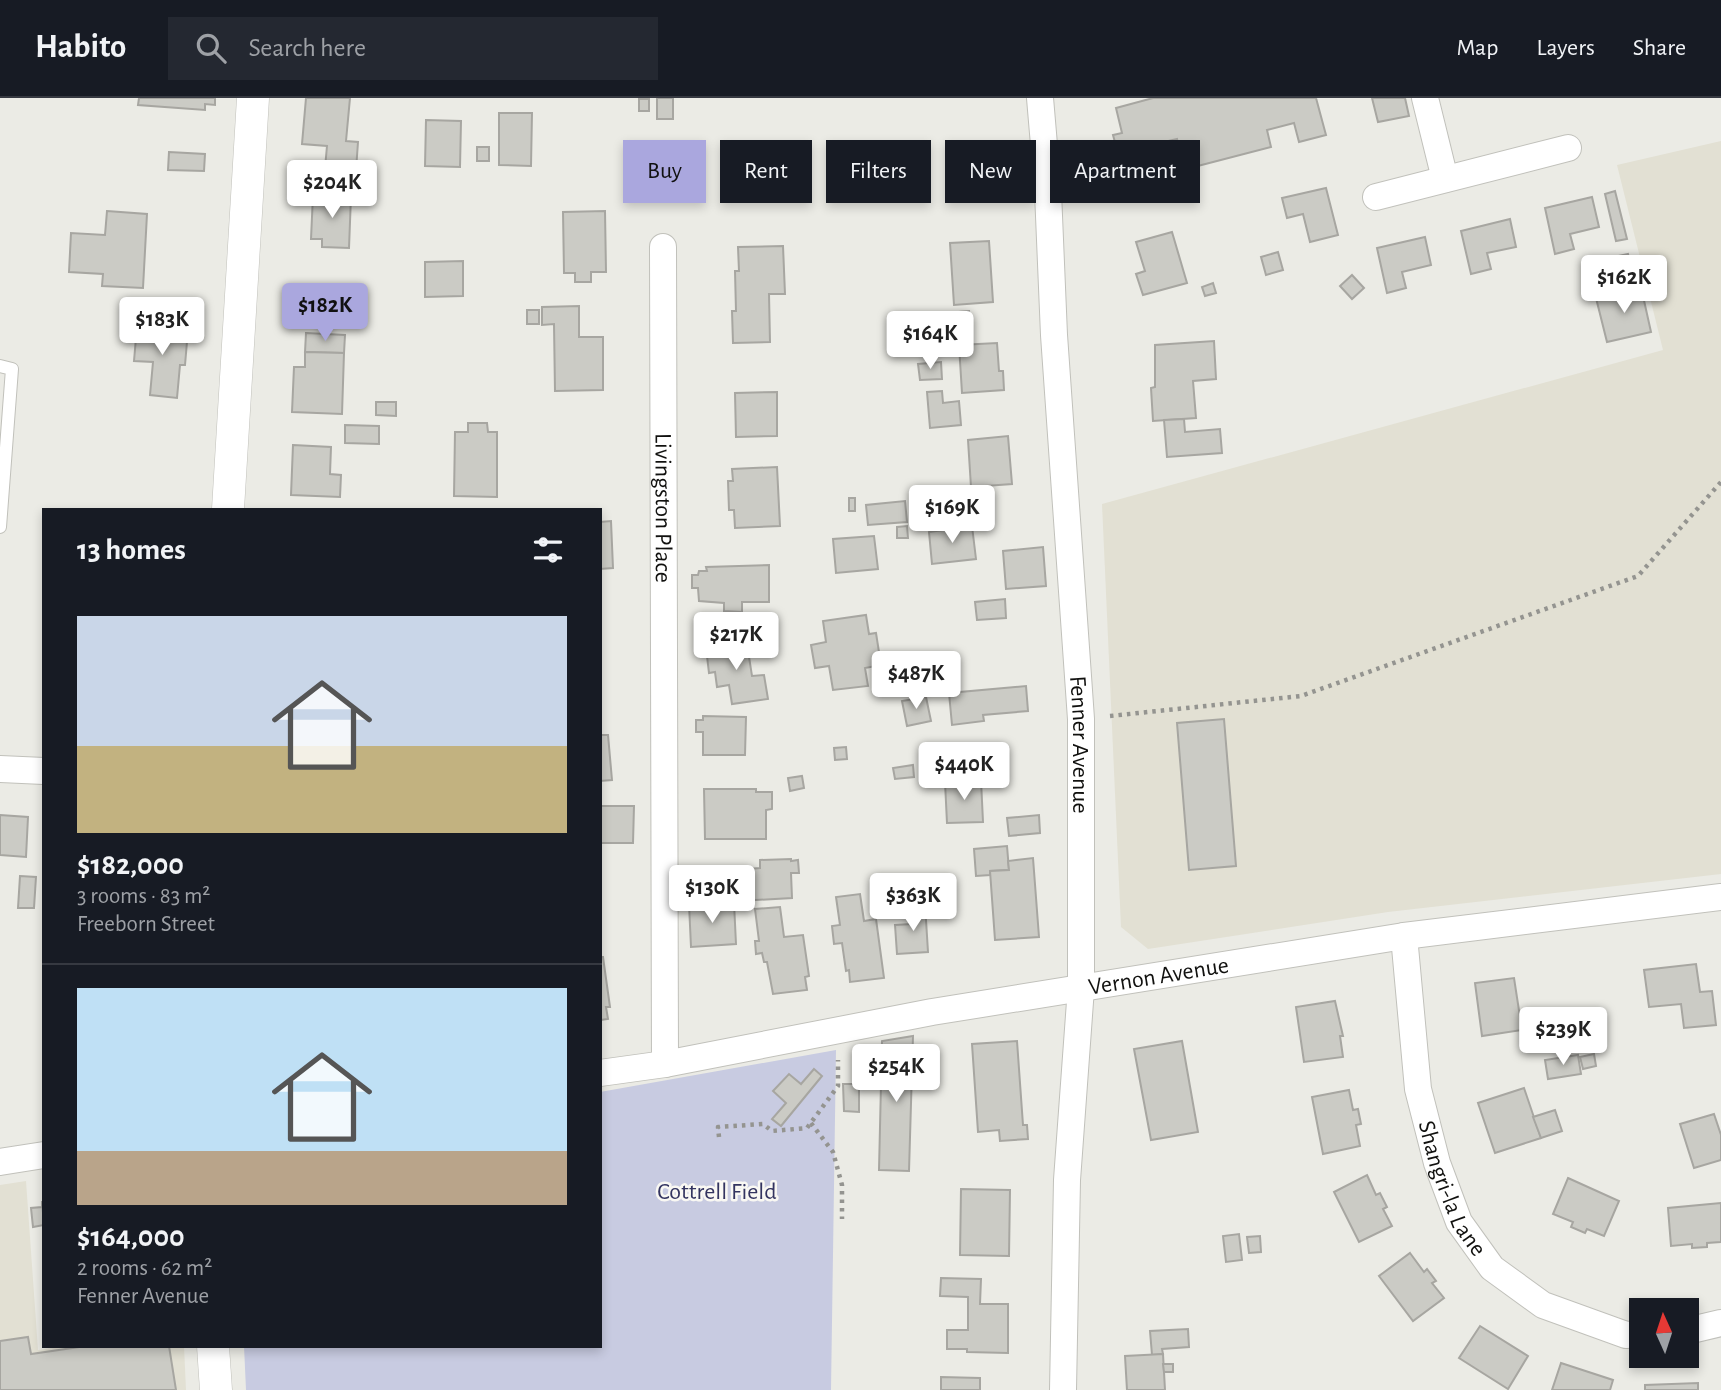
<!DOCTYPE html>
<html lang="en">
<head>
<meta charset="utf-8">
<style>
	:root { --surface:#171b24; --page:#242831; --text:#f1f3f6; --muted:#9ea1a6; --line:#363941; --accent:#aaa7de }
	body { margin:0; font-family:"Alegreya Sans",sans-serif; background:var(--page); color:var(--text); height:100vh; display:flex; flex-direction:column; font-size:26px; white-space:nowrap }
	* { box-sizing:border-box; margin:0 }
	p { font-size:23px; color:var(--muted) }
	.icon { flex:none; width:38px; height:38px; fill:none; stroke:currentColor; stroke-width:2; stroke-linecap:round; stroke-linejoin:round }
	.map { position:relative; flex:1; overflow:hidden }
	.panel { position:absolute; left:42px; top:410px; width:560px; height:840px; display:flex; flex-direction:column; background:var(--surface); border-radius:0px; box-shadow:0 4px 10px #0003 }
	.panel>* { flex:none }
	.hud { position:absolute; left:623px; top:42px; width:665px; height:63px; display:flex; gap:14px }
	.needle { width:46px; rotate:357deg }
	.buttons { position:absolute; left:1629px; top:1200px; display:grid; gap:14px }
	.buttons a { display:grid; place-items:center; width:70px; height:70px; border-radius:0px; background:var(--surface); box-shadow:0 4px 10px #0003; font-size:35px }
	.price { position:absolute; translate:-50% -60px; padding:0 16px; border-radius:7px; background:#fff; color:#222; font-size:23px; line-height:46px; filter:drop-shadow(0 2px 4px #0008) }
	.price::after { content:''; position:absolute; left:50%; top:42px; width:21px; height:16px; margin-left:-10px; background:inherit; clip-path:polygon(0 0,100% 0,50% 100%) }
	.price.selected { background:var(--accent); color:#111 }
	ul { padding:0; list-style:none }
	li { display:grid; align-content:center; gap:14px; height:371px; padding:0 35px }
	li+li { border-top:2px solid var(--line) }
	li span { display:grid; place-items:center; height:217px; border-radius:0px; color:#555 }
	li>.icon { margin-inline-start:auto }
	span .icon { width:126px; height:126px; fill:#fffc; stroke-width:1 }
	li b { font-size:30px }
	h2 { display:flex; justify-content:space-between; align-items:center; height:84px; padding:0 35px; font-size:30px }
	.chip { padding:0 24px; border-radius:0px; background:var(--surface); box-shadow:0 4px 10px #0003; font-size:24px; line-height:63px }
	.chip.selected { background:var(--accent); color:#111 }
	header { display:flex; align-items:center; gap:42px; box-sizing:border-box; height:98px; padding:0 35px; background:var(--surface); border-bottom:2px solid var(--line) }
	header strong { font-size:33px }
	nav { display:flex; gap:38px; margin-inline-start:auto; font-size:24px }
	.search { width:490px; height:63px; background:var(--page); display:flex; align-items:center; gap:18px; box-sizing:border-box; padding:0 24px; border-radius:0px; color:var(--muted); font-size:26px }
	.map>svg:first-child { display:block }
	.built { fill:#e2e0d3 }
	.green { fill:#c8cbe1 }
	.building { fill:#cbcbc5; stroke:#a7a6a1; stroke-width:2 }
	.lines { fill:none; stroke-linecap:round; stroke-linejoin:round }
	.service-casing { stroke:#c1c1bb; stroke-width:14 }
	.minor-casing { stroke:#c1c1bb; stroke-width:28 }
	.tertiary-casing { stroke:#c1c1bb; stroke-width:33 }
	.path { stroke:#949490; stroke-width:4.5; stroke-dasharray:3.5 5; stroke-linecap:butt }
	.service { stroke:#fff; stroke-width:12 }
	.minor { stroke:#fff; stroke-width:26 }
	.tertiary { stroke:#fff; stroke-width:32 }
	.labels { text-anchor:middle; stroke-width:5; stroke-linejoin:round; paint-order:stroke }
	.street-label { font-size:24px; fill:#11110f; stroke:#f9f8f3 }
	.park-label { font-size:24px; fill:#333460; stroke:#f9f8f3 }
</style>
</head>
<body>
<header>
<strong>Habito</strong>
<div class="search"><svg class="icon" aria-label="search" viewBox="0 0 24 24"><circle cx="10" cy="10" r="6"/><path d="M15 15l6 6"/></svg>Search here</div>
<nav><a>Map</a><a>Layers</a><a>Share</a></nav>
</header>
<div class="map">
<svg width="1721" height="1292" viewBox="0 0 1721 1292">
	<rect width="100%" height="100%" fill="#ebebe5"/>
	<g class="built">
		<polygon points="1721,43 1721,776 1388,814 1148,851 1121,829 1102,406 1663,252 1617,67"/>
		<polygon points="26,1083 38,1252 67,1248 184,1248 186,1292 0,1292 0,1087"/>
	</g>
	<polygon class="green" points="836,952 831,1292 246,1292 244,1248 600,1248 600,994"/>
	<g class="building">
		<polygon points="139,0 215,0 215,7 205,6 205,12 138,7"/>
		<polygon points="306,0 350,0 346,43 358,44 356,72 325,70 327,48 302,46"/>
		<rect x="657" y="0" width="16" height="21"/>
		<polygon points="1153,0 1316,0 1326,37 1299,44 1294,25 1267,32 1271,49 1190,70 1185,53 1180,55 1177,41 1147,48 1152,67 1123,74 1113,37 1122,35 1116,10"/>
		<polygon points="1372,0 1405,0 1409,18 1378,24"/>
		<rect x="639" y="1" width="10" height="12"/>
		<polygon points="499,15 532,15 531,68 499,67"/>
		<polygon points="426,22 461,23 460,69 425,68"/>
		<rect x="477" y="49" width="12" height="14"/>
		<polygon points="169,54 205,56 204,73 168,72"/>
		<polygon points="1326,90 1338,137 1310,144 1303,116 1287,120 1282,100"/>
		<polygon points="1615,93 1627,141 1616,143 1605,96"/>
		<polygon points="313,97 351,98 349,150 322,149 322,141 311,141"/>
		<polygon points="1592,99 1599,129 1570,136 1574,151 1555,156 1545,110"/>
		<polygon points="107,113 147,116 143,190 102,188 103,176 69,174 71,135 105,137"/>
		<polygon points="605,113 606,174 591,174 591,184 575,184 575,175 564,175 563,114"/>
		<polygon points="1510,121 1516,149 1487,155 1491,171 1471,176 1461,133"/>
		<polygon points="1172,134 1187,185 1143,197 1136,176 1145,173 1136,144"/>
		<polygon points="1425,139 1431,167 1402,174 1406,190 1387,195 1377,150"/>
		<polygon points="989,143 993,204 954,207 950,145"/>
		<polygon points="783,148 785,196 769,196 770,244 733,245 732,213 736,213 735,173 739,173 738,149"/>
		<polygon points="1278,154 1283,172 1266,177 1261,159"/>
		<polygon points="1628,156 1635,188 1603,196 1595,163"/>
		<polygon points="463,163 463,198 425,199 425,164"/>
		<polygon points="1352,177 1364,190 1352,201 1340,188"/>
		<polygon points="1213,185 1216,195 1205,198 1202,189"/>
		<polygon points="1641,189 1651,234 1607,244 1596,200"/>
		<polygon points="308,195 338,196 336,217 307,216"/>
		<polygon points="579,208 579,239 603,239 603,292 555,293 554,226 542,227 542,209"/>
		<rect x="527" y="212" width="12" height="14"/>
		<polygon points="969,213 970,235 938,238 936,216"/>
		<polygon points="137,228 188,232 185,267 180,267 177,300 150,297 153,264 134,263"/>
		<polygon points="306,235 345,237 344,255 305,254"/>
		<polygon points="926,243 927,257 908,258 907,244"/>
		<polygon points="1214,243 1216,281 1193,283 1196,320 1153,323 1151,290 1155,289 1155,247"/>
		<polygon points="997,245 999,273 1003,273 1004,292 962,295 959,247"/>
		<polygon points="305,254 344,255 342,316 292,314 294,269 305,269"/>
		<polygon points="941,264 942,281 920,282 918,266"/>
		<polygon points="942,293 943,305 959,303 961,327 930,330 927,294"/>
		<polygon points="777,294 777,338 736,339 735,295"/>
		<polygon points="376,304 396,304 396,318 376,317"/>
		<polygon points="1184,321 1185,334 1220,331 1222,355 1167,359 1164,322"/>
		<polygon points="468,325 487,325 488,334 497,334 497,399 454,398 455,334 468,334"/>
		<polygon points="345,327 379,328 379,346 345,345"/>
		<polygon points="1008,338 1012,386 971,389 968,342"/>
		<polygon points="293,347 331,349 330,376 341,377 340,399 291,397"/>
		<polygon points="777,369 780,428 735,430 734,412 729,412 728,383 733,383 732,371"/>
		<rect x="849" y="400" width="6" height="13"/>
		<polygon points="905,403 907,424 868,427 866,407"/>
		<polygon points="611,423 613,470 600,471 600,424"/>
		<polygon points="907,428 908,440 897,440 897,429"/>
		<polygon points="972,428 976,461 932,466 929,434"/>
		<polygon points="874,438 878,471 836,475 833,441"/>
		<polygon points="1043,449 1046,488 1006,491 1003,453"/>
		<polygon points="769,467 769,504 742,504 742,514 724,513 724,505 699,503 698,490 692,490 692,477 698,477 699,473 707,473 706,469"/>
		<polygon points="1005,501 1006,520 977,522 975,504"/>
		<polygon points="866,517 869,536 876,535 881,567 865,570 868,588 833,592 829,568 815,570 811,547 826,544 823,523"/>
		<polygon points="746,540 752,578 764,577 768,601 732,606 729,587 717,589 715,574 709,575 707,558 712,557 711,546"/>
		<polygon points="1026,588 1028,613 983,617 984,623 952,627 949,595"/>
		<polygon points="926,599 931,623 907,628 902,603"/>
		<polygon points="703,618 746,619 745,657 703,657 703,634 696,634 696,622 703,622"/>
		<polygon points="1224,621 1236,768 1189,772 1177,625"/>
		<polygon points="600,637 608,637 612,682 600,683"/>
		<polygon points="846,649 847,661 835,662 834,650"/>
		<polygon points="938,665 939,682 926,683 924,666"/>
		<polygon points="913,667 914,679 895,681 893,670"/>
		<polygon points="802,678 804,690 790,693 788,680"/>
		<polygon points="981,682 983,724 947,725 945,684"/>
		<polygon points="704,691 756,691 756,694 772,694 772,711 766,712 766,741 705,741"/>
		<polygon points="600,708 634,708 633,745 600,745"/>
		<polygon points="0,717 28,719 26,759 0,757"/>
		<polygon points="1039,717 1040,735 1009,738 1007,720"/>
		<polygon points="1007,748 1009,772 990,773 990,777 976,778 974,751"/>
		<polygon points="1033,760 1039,839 995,842 990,773 1009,772 1008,763"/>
		<polygon points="791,761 791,763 798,762 799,775 791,775 792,800 737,803 735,772 760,770 760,762"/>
		<polygon points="20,778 36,779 34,810 18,810"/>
		<polygon points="860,796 864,823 876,821 884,880 850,884 849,872 846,873 842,845 834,846 832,828 840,827 836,799"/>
		<polygon points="734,805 736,846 691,849 689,806"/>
		<polygon points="925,806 928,854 897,856 895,827 912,826 911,808"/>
		<polygon points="780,809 784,839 803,837 809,878 805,879 807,892 773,896 767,864 764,864 762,855 756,856 755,843 759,843 755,811"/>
		<polygon points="600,859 603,859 610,909 606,909 608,921 600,922"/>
		<polygon points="1696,866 1700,894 1712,893 1716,927 1684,930 1681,906 1649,909 1644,872"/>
		<polygon points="1514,880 1522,932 1482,938 1475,885"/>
		<polygon points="1335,903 1343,938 1340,938 1343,959 1304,964 1296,909"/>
		<polygon points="913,938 909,1073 879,1072 882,943"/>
		<polygon points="1017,943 1023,1027 1027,1027 1028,1041 1000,1043 999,1032 978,1034 972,946"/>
		<polygon points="1182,943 1198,1034 1151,1042 1134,951"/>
		<polygon points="1594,956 1596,968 1583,971 1580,959"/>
		<polygon points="1578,957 1581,976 1548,981 1545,962"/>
		<polygon points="814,971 822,978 781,1028 772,1021 786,1005 773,993 789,976 801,986"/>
		<polygon points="843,986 859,986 859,1014 844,1013"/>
		<polygon points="1524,990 1541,1040 1495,1055 1478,1005"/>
		<polygon points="1349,992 1353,1012 1358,1011 1361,1026 1356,1027 1360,1048 1323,1056 1312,999"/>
		<polygon points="1555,1012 1562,1033 1541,1040 1533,1019"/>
		<polygon points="1714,1016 1721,1037 1721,1062 1694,1070 1680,1026"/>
		<polygon points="1367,1077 1376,1097 1380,1095 1387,1109 1383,1111 1392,1128 1359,1144 1334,1094"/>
		<polygon points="1568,1080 1619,1103 1604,1138 1587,1131 1585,1135 1571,1129 1573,1124 1553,1116"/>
		<polygon points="961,1091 1010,1092 1009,1158 960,1157"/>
		<polygon points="42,1103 44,1127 33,1129 31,1110 42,1109"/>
		<polygon points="1721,1105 1721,1144 1707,1145 1707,1149 1692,1150 1692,1146 1671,1148 1668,1110"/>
		<polygon points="1239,1136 1242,1162 1226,1164 1223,1138"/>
		<polygon points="1260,1138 1261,1154 1249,1155 1247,1139"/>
		<polygon points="1410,1155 1424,1174 1427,1171 1436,1183 1432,1185 1444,1200 1413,1223 1379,1178"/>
		<polygon points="941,1180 981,1181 980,1206 1008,1206 1008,1255 967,1254 967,1251 947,1251 947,1232 968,1232 968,1199 940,1198"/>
		<polygon points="1480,1228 1528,1258 1508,1291 1459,1260"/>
		<polygon points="1188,1231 1189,1249 1162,1251 1163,1256 1152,1257 1150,1233"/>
		<polygon points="28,1239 31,1256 86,1248 169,1248 176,1292 0,1292 0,1243"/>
		<polygon points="1163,1256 1165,1292 1127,1292 1125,1258"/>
		<polygon points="1561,1265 1613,1282 1610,1292 1552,1292"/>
		<polygon points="1163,1266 1173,1266 1173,1274 1164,1274"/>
		<polygon points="941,1279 980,1280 980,1292 941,1292"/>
		<polygon points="1698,1285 1698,1292 1645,1292 1645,1287"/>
	</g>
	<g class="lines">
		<defs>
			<polyline id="service" points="0,268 12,271 0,429"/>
			<g id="minor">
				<path id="s1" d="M1040,0L1048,94L1054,237L1081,621V890L1067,1082L1063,1292"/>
				<polyline points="1425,0 1445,81"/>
				<polyline points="1376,99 1568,50"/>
				<path id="s2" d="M663,149L665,966"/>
				<polyline points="0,671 44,673"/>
				<path id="s3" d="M1404,838L1418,991L1437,1065L1459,1124L1492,1170L1543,1207L1626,1237L1642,1236"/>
				<path id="s4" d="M600,975L665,966L932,914L1404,838L1721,799"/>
				<polyline points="0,1064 44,1057"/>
				<polyline points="1687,1233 1721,1225"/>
			</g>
			<g id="tertiary">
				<polyline points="228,411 253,0"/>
				<polyline points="213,1248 216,1292"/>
			</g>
		</defs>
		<use href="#service" class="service-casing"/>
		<use href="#minor" class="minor-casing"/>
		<use href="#tertiary" class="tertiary-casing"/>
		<g class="path">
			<polyline points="1110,618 1301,598 1638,478 1721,384"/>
			<polyline points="811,1025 833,1054 842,1087 842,1121"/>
			<polyline points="719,1039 718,1029 763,1026 772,1033 807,1030 838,988 838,962"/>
		</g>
		<use href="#service" class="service"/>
		<use href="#minor" class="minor"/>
		<use href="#tertiary" class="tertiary"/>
	</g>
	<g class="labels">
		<g class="street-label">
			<text dy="8" stroke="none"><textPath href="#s2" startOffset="261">Livingston Place</textPath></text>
			<text dy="8" stroke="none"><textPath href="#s1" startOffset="648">Fenner Avenue</textPath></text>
			<text dy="8" stroke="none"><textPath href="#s4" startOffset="567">Vernon Avenue</textPath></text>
			<text dy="8" stroke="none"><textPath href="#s3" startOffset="259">Shangri-la Lane</textPath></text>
		</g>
		<g class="park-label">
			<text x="717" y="1101">Cottrell Field</text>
		</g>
	</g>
</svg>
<div class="buttons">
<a><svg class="needle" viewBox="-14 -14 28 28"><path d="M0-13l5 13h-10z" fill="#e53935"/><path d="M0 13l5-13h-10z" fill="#9ea1a6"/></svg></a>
</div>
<b class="price" style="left:332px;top:122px">$204K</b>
<b class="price" style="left:1624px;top:217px">$162K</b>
<b class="price selected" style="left:325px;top:245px">$182K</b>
<b class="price" style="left:162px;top:259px">$183K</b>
<b class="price" style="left:930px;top:273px">$164K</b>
<b class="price" style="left:952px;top:447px">$169K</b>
<b class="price" style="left:736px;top:574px">$217K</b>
<b class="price" style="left:916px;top:613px">$487K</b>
<b class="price" style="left:964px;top:704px">$440K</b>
<b class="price" style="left:712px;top:827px">$130K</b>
<b class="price" style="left:913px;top:835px">$363K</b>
<b class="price" style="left:1563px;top:969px">$239K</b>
<b class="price" style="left:896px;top:1006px">$254K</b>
<div class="hud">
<a class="chip selected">Buy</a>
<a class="chip">Rent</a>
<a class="chip">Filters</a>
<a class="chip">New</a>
<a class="chip">Apartment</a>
</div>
<section class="panel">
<h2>13 homes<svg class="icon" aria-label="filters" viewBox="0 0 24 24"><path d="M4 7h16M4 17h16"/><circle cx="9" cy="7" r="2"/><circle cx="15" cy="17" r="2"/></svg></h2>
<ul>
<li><span style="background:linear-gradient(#c9d6e8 60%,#c2b280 0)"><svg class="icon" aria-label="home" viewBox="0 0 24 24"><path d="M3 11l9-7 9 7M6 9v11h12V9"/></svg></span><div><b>$182,000</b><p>3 rooms · 83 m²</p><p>Freeborn Street</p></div></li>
<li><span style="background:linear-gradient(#bfe0f5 75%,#b9a48a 0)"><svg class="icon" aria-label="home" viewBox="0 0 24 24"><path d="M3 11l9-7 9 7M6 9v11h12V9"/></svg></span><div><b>$164,000</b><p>2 rooms · 62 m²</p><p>Fenner Avenue</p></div></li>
</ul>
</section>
</div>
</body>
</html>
